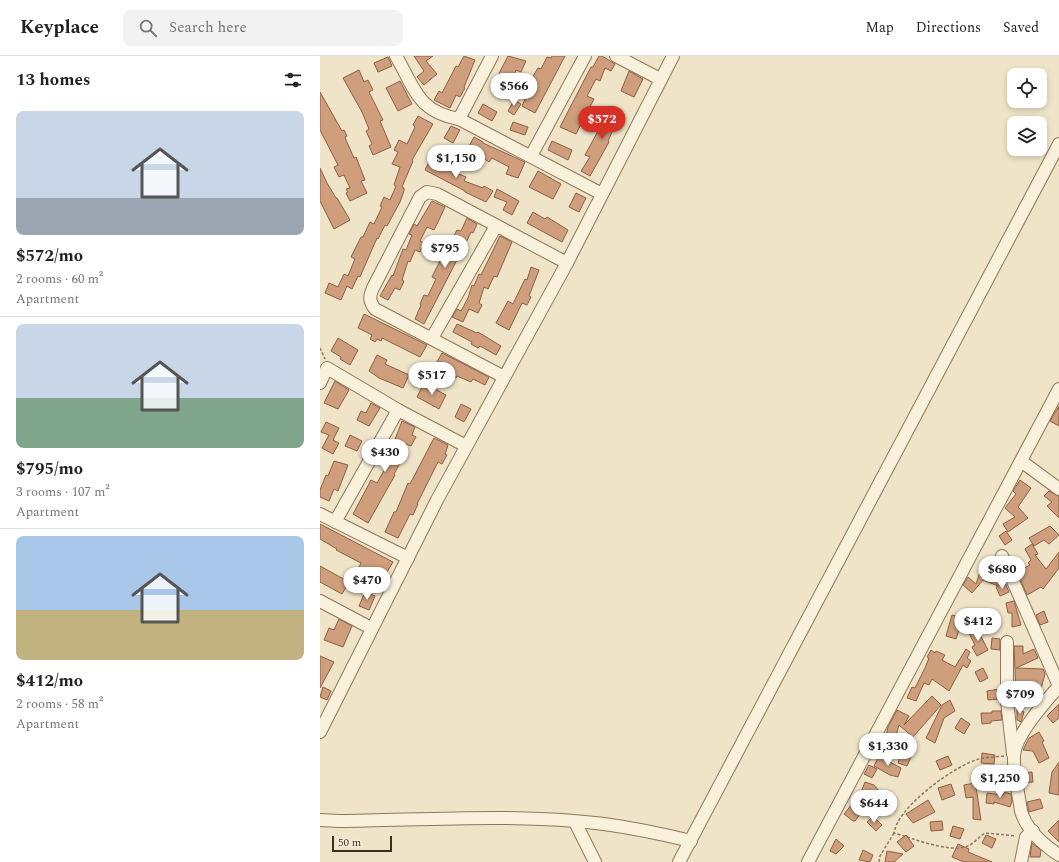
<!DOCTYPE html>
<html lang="en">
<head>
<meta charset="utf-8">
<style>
	:root { --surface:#fff; --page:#f2f2f2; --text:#202124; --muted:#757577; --line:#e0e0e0; --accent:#d93025 }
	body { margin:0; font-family:Spectral,serif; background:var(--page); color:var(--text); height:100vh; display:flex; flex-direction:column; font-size:15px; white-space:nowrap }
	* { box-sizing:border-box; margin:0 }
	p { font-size:13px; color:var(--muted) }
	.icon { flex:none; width:22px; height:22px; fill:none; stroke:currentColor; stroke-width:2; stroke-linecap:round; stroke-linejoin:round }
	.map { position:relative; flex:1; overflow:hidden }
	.side { display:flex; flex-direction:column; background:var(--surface); width:320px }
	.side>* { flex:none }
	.tools { position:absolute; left:687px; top:12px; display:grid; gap:8px }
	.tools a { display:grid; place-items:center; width:40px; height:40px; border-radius:8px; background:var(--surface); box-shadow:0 2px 6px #0003; font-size:20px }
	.scale { position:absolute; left:12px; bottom:10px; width:60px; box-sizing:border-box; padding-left:4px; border:2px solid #3d2e20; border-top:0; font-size:11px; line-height:14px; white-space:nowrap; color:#3d2e20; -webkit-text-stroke:3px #f7eed8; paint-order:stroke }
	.price { position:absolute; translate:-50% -34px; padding:0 9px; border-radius:14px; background:#fff; color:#222; font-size:13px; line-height:26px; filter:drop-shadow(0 1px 2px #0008) }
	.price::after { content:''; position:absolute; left:50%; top:24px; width:12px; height:9px; margin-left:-6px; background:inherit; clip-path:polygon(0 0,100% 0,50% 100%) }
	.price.current { background:var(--accent); color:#fff }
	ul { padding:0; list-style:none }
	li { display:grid; align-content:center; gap:8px; height:212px; padding:0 16px }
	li+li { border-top:1px solid var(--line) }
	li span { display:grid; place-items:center; height:124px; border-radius:8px; color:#555 }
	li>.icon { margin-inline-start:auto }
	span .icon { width:72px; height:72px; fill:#fffc; stroke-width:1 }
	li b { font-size:17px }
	h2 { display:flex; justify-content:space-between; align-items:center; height:48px; padding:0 16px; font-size:17px }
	header { display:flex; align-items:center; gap:24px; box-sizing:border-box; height:56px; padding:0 20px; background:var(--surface); border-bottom:1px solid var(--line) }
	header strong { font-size:19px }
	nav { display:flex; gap:22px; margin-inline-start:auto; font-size:14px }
	.search { width:280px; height:36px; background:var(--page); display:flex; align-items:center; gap:10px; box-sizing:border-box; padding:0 14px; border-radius:8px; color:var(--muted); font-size:15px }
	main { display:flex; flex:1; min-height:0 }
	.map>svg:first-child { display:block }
	.building { fill:#cf9f7d; stroke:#8d5f41 }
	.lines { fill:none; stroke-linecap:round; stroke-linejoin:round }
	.minor-casing { stroke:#8d765c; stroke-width:14 }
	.path { stroke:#8d765c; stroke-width:1.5; stroke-dasharray:3 2; stroke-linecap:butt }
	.minor { stroke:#faf1dc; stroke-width:12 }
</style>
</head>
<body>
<header>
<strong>Keyplace</strong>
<div class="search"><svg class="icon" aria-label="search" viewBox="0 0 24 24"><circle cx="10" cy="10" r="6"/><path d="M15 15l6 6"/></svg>Search here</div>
<nav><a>Map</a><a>Directions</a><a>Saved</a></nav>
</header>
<main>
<section class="side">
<h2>13 homes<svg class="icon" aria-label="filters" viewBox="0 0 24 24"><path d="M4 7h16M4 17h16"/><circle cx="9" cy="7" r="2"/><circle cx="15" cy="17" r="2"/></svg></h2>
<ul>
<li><span style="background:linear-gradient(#c9d6e8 70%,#9aa5b1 0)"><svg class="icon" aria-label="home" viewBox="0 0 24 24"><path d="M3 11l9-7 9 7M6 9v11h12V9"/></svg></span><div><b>$572/mo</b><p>2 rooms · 60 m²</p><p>Apartment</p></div></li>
<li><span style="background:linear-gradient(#c9d6e8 60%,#7fa58c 0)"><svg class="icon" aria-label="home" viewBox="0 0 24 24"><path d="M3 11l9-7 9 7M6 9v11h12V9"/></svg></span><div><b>$795/mo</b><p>3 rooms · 107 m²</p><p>Apartment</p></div></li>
<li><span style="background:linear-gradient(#a9c7e8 60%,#c2b280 0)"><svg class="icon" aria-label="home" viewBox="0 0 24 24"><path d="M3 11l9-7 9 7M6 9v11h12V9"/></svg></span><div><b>$412/mo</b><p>2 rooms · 58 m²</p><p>Apartment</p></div></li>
</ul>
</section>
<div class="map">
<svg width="739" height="806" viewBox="0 0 739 806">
	<rect width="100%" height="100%" fill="#f0e4c8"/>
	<g class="building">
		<polygon points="94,0 113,0 106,5 117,18 104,29 97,21 104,15"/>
		<polygon points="144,0 155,4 144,31 145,32 140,41 136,39 130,52 114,44 119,35 122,37 136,10 138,11"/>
		<polygon points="188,0 206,5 201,16 196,14 189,31 191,33 187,41 171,33"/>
		<polygon points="232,0 245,0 215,57 202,50 214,23 212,22 218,12 221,13 227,1 231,2"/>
		<polygon points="279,0 282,0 295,8 291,15 285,12 280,25 276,23 267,40 274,43 256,78 240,71 271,11 273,11"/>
		<polygon points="68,1 72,10 58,16 54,7"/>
		<polygon points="39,14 44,26 48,24 53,34 49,36 63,64 60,65 71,91 53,99 49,90 52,88 46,75 49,73 42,56 23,22"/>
		<polygon points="309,15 323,23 314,41 301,35"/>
		<polygon points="80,25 92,48 78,55 66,32"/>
		<polygon points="0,36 22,75 24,74 27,80 25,81 26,84 34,102 36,101 45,124 41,125 47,137 30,145 26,137 28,136 26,133 30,132 24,119 19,121 14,111 18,109 0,74"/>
		<polygon points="194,44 201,48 194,59 188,55"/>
		<polygon points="163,48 177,56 172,65 158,57"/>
		<polygon points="291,51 304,58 300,66 297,65 288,85 289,86 270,120 261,115 270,101 265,99"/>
		<polygon points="98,60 113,68 92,104 93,105 82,131 84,132 84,135 80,146 67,170 65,169 58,183 57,182 40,221 38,220 32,233 27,230 21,244 5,237 9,227 18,231 24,218 28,220 35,203 31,201 41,181 43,181 50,166 54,168 62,151 60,150 64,141 70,144 76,130 74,129 80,111 72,108 78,96 74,94 79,84 87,88 95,71 93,69"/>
		<polygon points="193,66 208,71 205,79 190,74"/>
		<polygon points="131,70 140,74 133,87 124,82"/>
		<polygon points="154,81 163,86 163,87 205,106 198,122 186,118 189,111 172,102 169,106 148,92"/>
		<polygon points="232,85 252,94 248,104 228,94"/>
		<polygon points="110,98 122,104 120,107 130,111 129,114 146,121 144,125 163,132 164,130 173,135 166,146 145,136 145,135 105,114 110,104 107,103"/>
		<polygon points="0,112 7,127 16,142 17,142 30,164 14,173 0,145"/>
		<polygon points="218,115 241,128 233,143 209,131"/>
		<polygon points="177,133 199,145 192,159 183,154 187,146 174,141"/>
		<polygon points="256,137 266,142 259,156 249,151"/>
		<polygon points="112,145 125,151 119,164 114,174 107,171 100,185 104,187 100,196 95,194 90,206 88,205 82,224 84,225 80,234 75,232 68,244 60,240 72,219 73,220 83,193 86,194 92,179 89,178 94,168 97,170"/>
		<polygon points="213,156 225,163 227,161 248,174 242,186 207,167"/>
		<polygon points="147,162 157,168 153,177 151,176 144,191 145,192 141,200 139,200 104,268 95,263 101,249 100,248 104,239 108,240 116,223 112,221 124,197 125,198 137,174 141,175"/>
		<polygon points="180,180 192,186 177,221 174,220 168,233 164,231 160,244 159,247 162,249 158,257 149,253 143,266 132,261 137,253 141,255 148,242 152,229 154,230 159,218 161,219"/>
		<polygon points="211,211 219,214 209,240 211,241 207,249 202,247 189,274 176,267 188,245 193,248 205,223 207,224"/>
		<polygon points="44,258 107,289 100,301 62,282 61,285 57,283 55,286 50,283 52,279 38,272"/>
		<polygon points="137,268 157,277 158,276 181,290 176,299 160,290 158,292 151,288 152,286 133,276"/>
		<polygon points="18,282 38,294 30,309 20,303 21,301 11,295"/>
		<polygon points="122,297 169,321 165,329 153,323 151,326 137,320 136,322 114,311"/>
		<polygon points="57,299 67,304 65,308 89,319 83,332 59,322 49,315"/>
		<polygon points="15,325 29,334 18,353 4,347"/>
		<polygon points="104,327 126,339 119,353 97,341"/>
		<polygon points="51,347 60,352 49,370 37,364 41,355 46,357"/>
		<polygon points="141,348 151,353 144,366 135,361"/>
		<polygon points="739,350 739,370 730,365"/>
		<polygon points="82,365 95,371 92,379 96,381 91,390 86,388 78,405 80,407 74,418 75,419 48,467 33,458 51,424 57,427 66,411 60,407 72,385 74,386"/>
		<polygon points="6,366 19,372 13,384 19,387 13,398 2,392 9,379 1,376"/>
		<polygon points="30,379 42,385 37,395 25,390"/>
		<polygon points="114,382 128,389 125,398 127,399 122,408 118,406 97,448 98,448 93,459 90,458 78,482 65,476 74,456 76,456 88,427 90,428"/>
		<polygon points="14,405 28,409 18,435 14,433 9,445 0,441 0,434 6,419 8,420"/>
		<polygon points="700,424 711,432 698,451 708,462 688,476 683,468 695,461 685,452 696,438 693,435"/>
		<polygon points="729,435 739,440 739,462 727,450 732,446 724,440"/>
		<polygon points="0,468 73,506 64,521 51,513 41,533 31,528 41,507 16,494 17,493 0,483"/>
		<polygon points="730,470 739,479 729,488 724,484 714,490 709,482"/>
		<polygon points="686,475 692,484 685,489 679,480"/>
		<polygon points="712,488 718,498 715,499 726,513 739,496 739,512 723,533 721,531 707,539 697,516 710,509 708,507 711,504 705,493"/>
		<polygon points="0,510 29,526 22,538 0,526"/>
		<polygon points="662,510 680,514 678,530 663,524 652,537 643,529 648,521 656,528"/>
		<polygon points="685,527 689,536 680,540 676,531"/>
		<polygon points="45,536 55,540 49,554 39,550"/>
		<polygon points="694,545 701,569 692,571 692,557 688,557 686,547"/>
		<rect x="658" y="555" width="10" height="10"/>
		<polygon points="724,555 728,566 720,569 716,559"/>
		<polygon points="632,559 643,562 636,583 626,580"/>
		<polygon points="19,563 32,570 23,591 4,584 9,572 14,574"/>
		<polygon points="656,571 668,594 657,600 652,591 655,589 648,575"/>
		<polygon points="672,582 680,583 680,594 671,593"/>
		<polygon points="694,590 703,590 703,598 714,593 718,602 696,612 723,613 725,618 721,633 719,633 714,645 696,638"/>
		<polygon points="646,593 650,596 647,602 651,605 647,612 643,609 629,635 612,623 609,629 604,627 596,645 587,642 592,631 595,632 605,612 609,602 607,601 611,594 615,597 616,595 625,599 622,604 635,611"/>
		<polygon points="0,600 14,606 0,632"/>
		<polygon points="663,612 668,622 660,626 655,616"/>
		<polygon points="3,631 11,635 7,644 0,641"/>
		<polygon points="679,633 680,643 668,644 667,635"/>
		<polygon points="612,640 621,649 593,681 579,669 575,683 566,680 568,671 577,654 589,660 584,669"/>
		<polygon points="630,644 635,655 624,662 615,687 606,682 622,649"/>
		<polygon points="739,648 739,662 733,667 727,660"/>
		<polygon points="697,653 704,656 701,666 697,664"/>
		<polygon points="672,655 681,655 682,664 671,665 671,667 662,668 661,657 672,657"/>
		<polygon points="641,662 650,668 644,678 635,672"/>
		<polygon points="719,676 724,685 722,686 729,702 719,707 713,695 703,694 709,682"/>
		<polygon points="662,697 675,699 674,708 661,707"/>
		<polygon points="581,698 591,701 587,710 578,707"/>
		<polygon points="559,700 581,712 578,721 570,719 554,710"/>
		<polygon points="628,700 632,709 620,714 616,705"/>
		<polygon points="739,706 739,739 729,737 732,716"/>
		<polygon points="549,709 557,713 552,722 544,718"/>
		<polygon points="669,714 682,715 681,725 668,724"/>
		<polygon points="712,716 713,726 704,727 702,717"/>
		<polygon points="545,726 554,729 564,741 556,748 546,737 541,736"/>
		<polygon points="655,727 657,737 661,764 653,763 653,741 646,742 644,729"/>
		<polygon points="631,728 635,739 622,744 618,732"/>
		<polygon points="683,736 691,738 692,745 690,751 674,746 674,748 666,747 667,737 683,739"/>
		<polygon points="720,743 723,752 709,756 707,746"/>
		<polygon points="608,744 615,756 593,767 586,758"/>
		<polygon points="533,747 543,754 535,765 533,765 524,758"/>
		<polygon points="553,760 562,769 556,775 547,766"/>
		<polygon points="739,764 739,786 728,775"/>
		<polygon points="622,765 623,774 611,775 610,766"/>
		<polygon points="633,770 644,773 640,783 630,780"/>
		<polygon points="586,779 594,790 586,796 577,786"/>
		<polygon points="666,779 676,783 672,792 662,787"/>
		<polygon points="516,783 524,790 516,798 510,795"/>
		<polygon points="712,787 721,794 720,801 710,801"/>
		<polygon points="638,788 649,793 648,796 672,806 644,806 632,801"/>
		<polygon points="543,794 553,799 550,806 539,804"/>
		<polygon points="567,795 583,798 574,806 565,806"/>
	</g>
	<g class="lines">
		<defs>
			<g id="minor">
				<path d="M76,0C95,33 98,56 139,63"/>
				<polyline points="172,0 139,63 282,138"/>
				<polyline points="296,0 340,23"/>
				<polyline points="211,100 265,0"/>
				<polyline points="112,282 176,170"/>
				<path d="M184,321L55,253C49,245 49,241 53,232L100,141L107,136L117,138L247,207"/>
				<polyline points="0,327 7,312 78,354 146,390"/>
				<polyline points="701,405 739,433"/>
				<polyline points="0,458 88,502"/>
				<polyline points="15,466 78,354"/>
				<polyline points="682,500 739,630"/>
				<polyline points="0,545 51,572"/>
				<polyline points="687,586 687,645 693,698"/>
				<path d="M739,630C726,645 695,679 694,700C693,714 699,740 701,755C706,773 724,789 739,799"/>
				<polyline points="0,676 117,444 247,207 353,0"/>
				<path d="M0,764L19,765C107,764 196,757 284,768C313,772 342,778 371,785"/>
				<polyline points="255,766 275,806"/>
				<polyline points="359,806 739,88"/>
				<polyline points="488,806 739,333"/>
				<polyline points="701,806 706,781 713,775"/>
			</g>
		</defs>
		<use href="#minor" class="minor-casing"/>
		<g class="path">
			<polyline points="0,292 5,303"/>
			<path d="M684,700C676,701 667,701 659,703C636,709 589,744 578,766C576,769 575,773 574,777C592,782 633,799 650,789C655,786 659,781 665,777L696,780"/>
			<polyline points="559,806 560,800 574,777"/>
		</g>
		<use href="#minor" class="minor"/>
	</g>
</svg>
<div class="tools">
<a><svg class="icon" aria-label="locate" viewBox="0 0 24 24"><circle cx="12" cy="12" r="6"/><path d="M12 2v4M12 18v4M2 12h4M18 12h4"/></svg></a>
<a><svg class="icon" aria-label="layers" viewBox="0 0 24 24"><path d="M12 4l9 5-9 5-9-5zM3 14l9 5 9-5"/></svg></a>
</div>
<div class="scale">50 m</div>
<b class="price" style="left:194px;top:51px">$566</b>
<b class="price current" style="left:282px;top:84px">$572</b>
<b class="price" style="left:136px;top:123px">$1,150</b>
<b class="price" style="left:125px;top:213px">$795</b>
<b class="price" style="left:112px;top:340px">$517</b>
<b class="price" style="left:65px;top:417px">$430</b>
<b class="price" style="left:682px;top:534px">$680</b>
<b class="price" style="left:47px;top:545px">$470</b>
<b class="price" style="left:658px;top:586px">$412</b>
<b class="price" style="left:700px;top:659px">$709</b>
<b class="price" style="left:568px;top:711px">$1,330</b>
<b class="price" style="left:680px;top:743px">$1,250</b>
<b class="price" style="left:554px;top:768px">$644</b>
</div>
</main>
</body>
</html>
